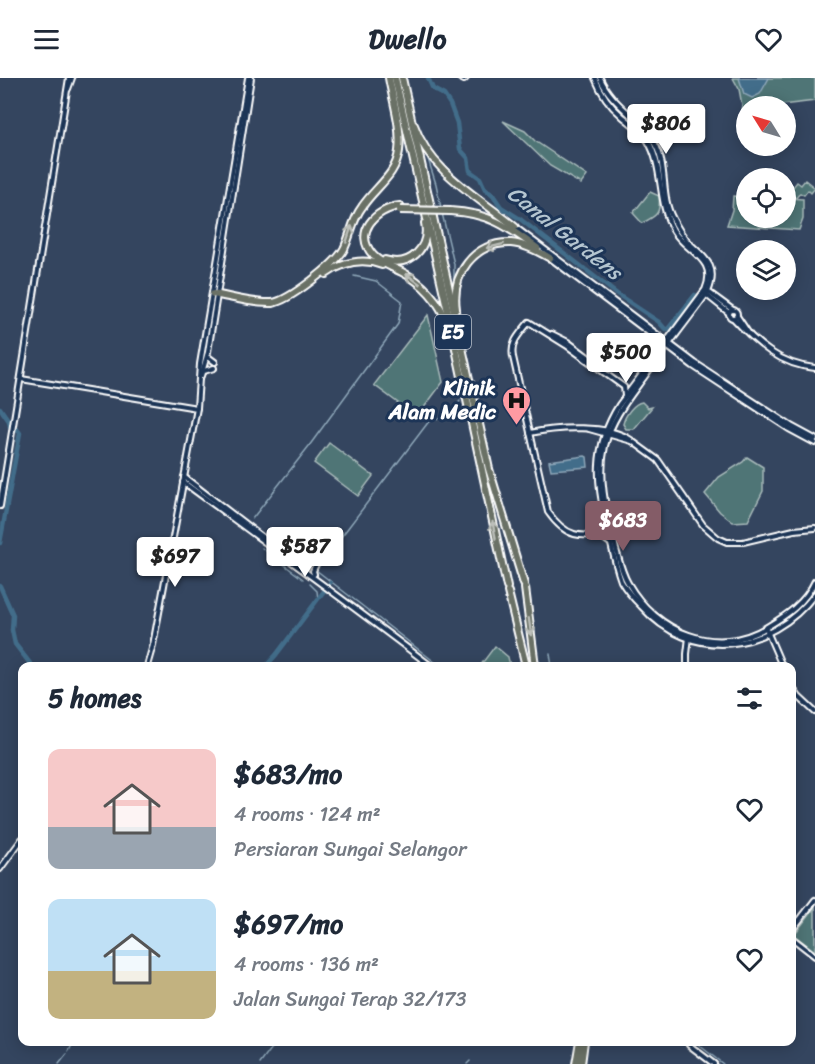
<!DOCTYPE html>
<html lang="en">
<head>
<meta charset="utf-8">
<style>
	:root { --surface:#fff; --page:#f2f2f3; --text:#1f2937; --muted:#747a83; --accent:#845c67 }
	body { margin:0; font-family:Sriracha,sans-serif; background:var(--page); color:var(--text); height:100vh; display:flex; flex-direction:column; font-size:22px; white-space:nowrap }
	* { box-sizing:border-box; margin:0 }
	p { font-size:20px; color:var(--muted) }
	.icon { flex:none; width:33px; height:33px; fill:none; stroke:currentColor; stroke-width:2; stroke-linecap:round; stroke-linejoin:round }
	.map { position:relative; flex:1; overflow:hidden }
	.panel { position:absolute; left:18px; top:584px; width:778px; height:384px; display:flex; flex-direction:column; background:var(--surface); border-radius:12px; box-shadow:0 3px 15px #0003 }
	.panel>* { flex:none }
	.needle { width:39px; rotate:307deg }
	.buttons { position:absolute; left:736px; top:18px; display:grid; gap:12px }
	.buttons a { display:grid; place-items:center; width:60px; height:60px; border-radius:50%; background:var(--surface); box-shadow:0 3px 15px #0003; font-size:30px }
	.price { position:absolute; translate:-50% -51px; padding:0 14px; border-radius:6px; background:#fff; color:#222; font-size:20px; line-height:39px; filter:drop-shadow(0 2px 3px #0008) }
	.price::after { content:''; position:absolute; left:50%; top:36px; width:18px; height:14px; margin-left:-9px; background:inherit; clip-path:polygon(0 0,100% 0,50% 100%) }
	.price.on { background:var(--accent); color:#fff }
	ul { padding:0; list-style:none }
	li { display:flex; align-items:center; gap:18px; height:150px; padding:0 30px }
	li span { display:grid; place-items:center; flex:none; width:168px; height:120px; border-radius:12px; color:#555 }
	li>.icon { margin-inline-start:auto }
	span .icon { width:72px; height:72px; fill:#fffc; stroke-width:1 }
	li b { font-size:26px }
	h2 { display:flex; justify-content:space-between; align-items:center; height:72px; padding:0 30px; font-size:26px }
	header { display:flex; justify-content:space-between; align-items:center; height:78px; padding:0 30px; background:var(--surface); font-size:27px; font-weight:800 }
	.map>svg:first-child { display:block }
	.green { fill:#507576; stroke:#a8baba; stroke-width:1.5 }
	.water { fill:#436d8a; stroke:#8ea7b9; stroke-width:1.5 }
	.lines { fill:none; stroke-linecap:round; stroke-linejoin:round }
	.stream { stroke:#8ea7b9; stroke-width:1.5 }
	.river { stroke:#436d8a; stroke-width:4.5 }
	.secondary-casing { stroke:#fff; stroke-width:8 }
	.highway-casing { stroke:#fff; stroke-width:10 }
	.secondary { stroke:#1d3557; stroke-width:4 }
	.highway { stroke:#6a7166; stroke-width:6 }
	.highway-bridge-casing { stroke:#fff; stroke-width:10; stroke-linecap:butt }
	.highway-bridge { stroke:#6a7166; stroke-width:6 }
	.oneway { stroke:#bcbfba }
	.labels { text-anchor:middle; stroke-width:6; stroke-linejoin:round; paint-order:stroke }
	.shield { fill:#1d3557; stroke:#bbc2cd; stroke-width:1.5 }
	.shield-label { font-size:20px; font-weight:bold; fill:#fff }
	.poi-label { font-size:21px; font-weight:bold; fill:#fff; stroke:#1d3557; text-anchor:end }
	.water-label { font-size:22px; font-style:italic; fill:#b4c5d0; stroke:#1d3557 }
</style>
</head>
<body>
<header><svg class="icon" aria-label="menu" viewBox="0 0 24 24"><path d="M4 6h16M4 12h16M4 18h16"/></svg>Dwello<svg class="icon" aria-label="heart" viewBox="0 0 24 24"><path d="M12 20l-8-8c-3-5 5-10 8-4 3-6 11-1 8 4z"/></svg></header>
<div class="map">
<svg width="815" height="986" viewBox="0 0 815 986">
	<rect width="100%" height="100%" fill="#34455f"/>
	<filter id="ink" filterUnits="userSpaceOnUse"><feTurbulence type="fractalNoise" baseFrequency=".0167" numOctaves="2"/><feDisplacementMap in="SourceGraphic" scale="12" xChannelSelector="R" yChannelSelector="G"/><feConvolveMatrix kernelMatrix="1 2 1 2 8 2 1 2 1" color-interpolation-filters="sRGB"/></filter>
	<g filter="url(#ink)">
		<g class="green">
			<polygon points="733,0 815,0 815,23 773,28 747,28 747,37 744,38 739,11"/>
			<polygon points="503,43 525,53 535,63 587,98 581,106 550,88"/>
			<polygon points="805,102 815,110 811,115 808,112 804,117 800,115 796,120 786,112 790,106 793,109 797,104 801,107"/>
			<path d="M650,114L659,118C661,135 657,138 642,145L633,135Z"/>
			<polygon points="733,118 747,119 747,140 786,140 786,120 803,121 803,141 799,152 727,147 732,132"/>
			<polygon points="428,237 443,304 417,339 374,307"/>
			<path d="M642,324L648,330L652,329L634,351H626L623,346C625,337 634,325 642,324Z"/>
			<polygon points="329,365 373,398 358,418 314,385"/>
			<polygon points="747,379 763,389 763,413 748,443 733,444 720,434 705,416 719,399 743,384"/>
			<polygon points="495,568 508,579 510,588 480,588"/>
			<polygon points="815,829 815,873 794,857"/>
		</g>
		<g class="water">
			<polygon points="739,0 769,0 760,16 752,20 744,16"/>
			<polygon points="585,378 587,379 588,389 551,392 549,383"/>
		</g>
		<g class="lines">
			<g class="stream">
				<polyline points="428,81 436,106 441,130"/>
				<polyline points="442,135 454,186 454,202"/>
				<polyline points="252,441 309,368 398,246 402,223 376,203 354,198"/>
				<polyline points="262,470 303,501"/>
				<polyline points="310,506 317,513 318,521"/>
				<polyline points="550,576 552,588"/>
				<polyline points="440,588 316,492 430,342 449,338 460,323"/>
				<polyline points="698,963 699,967 723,986"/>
				<polyline points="69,973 74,963"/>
				<polyline points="59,986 67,976"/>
				<polyline points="260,986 277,963"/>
				<polyline points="467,986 470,983"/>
			</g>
			<g class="river">
				<polyline points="428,0 433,11 444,17 450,26 457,45 460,71 468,80 470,93 480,100 485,111 493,117 501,129 520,141 617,216 659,244 665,251 668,251 695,217"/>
				<polyline points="0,330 9,343 10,349"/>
				<polyline points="0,465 20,355 17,351"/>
				<polyline points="0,508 13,537 12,552 15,566 32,588"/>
				<polyline points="266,588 276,577 330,505"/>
			</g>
			<defs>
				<g id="secondary">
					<polyline points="460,0 464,2 466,0"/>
					<path d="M595,0C601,15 609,27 621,37C631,46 641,52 648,63C664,90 657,123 673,152C685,174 719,180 705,212L619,327C592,370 596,406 608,453C612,470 615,486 621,503C626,512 633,520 641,528C691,585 770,575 815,516"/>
					<path d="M600,0C612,28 641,40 655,66C668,89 660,118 673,141C677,149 682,157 688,164C705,180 719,188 708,214C688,242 666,269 645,298C629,320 612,340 605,368C597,402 608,438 616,471C619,482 622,495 628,505C656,554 716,580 767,549C787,537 805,525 815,503"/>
					<polyline points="68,11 72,0"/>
					<polyline points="515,149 695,285 791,348 815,361"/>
					<polyline points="550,180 693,288 789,351 815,365"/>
					<polyline points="707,213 733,232"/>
					<polyline points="704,215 729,235"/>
					<circle cx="733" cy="236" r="4"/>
					<polyline points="737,238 749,256"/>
					<path d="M733,240C756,265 780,287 815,290"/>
					<polyline points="552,256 568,264 603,290"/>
					<polyline points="207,278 215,284"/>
					<polyline points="204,293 214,290"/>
					<polyline points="201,298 208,274 251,0"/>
					<polyline points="21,301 197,330"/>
					<polyline points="589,351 632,363 658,382 703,447 718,460 727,464 743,464 794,452 815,450"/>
					<path d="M530,355C557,349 608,346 631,362"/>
					<polyline points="184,399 288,479"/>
					<path d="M183,404C266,465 349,525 431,588"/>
					<polyline points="0,428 69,0"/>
					<polyline points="606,448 599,457 610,465"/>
					<path d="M609,455C580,460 566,460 548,434L513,279C510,264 520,256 529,244L566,267L624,309L625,318"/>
					<polyline points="303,488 306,489 313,483"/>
					<polyline points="314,496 313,493 316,486"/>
					<polyline points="767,553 782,588"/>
					<polyline points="147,588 153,567 197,330 200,286 248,0"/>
					<polyline points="687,588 687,576 689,559"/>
					<polyline points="792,609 799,619 815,634"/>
					<polyline points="0,791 22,761"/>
					<polyline points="792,852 815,822"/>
					<polyline points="792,860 815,878"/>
					<polyline points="692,963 689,967 714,986"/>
				</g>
				<g id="highway">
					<polyline points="395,0 449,238 507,509"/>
					<polyline points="402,0 489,391 524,506"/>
					<path d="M414,47C430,94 479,119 515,149"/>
					<path d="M400,128C375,131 353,155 373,177C380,185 392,189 402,194C422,204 441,224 447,246"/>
					<path d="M450,133C489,135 507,148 537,170"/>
					<path d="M385,182C410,190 430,170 425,145"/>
					<path d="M326,196C343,184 363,180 382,187"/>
					<path d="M213,216C231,219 253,226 272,225C289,223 336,186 344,171C351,157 352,142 362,129C375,109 396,98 399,73C402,49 393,23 389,0"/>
					<path d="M456,231C451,196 474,164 511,165C525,166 538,173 550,180"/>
					<polyline points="525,510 535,588"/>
					<polyline points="508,514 526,588"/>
					<polyline points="576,986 580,963"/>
					<polyline points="581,986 584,963"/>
				</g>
			</defs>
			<use href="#secondary" class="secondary-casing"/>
			<use href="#highway" class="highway-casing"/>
			<use href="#secondary" class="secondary"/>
			<use href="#highway" class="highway"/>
			<defs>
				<polyline id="highway-bridge" points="400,132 450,133"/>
			</defs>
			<use href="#highway-bridge" class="highway-bridge-casing"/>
			<use href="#highway-bridge" class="highway-bridge"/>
		</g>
		<defs><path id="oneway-shaft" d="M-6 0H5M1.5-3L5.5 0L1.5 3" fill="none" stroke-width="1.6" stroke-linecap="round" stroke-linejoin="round" transform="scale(1.5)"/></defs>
		<g class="oneway">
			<use href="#oneway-shaft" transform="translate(349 156) rotate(-72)"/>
			<use href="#oneway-shaft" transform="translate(495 168) rotate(166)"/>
			<use href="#oneway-shaft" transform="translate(413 201) rotate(-144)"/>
			<use href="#oneway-shaft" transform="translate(494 452) rotate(-101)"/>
			<use href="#oneway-shaft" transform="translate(530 549) rotate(82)"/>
		</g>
	</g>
	<defs>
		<symbol id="hospital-pin" viewBox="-11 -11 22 30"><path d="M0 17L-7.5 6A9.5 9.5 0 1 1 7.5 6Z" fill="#ff9aa2" stroke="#1d3557"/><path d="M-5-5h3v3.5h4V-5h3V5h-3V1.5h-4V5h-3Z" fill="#111"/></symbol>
	</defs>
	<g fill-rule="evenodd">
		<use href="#hospital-pin" x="500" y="306" width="33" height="45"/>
	</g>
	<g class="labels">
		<rect class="shield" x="435" y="237" width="36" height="34" rx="4.5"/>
		<g class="shield-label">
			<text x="453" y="261">E5</text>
		</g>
		<g class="poi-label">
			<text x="496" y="317">Klinik<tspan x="496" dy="24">Alam Medic</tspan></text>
		</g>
		<g class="water-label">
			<text transform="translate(565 154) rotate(38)" y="8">Canal Gardens</text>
		</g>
	</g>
</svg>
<div class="buttons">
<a><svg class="needle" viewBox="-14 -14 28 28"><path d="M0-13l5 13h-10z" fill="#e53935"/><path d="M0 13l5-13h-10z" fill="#747a83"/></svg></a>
<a><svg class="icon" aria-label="locate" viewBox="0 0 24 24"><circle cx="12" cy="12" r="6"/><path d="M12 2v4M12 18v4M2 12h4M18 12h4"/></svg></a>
<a><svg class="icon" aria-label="layers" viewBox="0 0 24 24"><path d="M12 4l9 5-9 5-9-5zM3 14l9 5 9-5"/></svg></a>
</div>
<b class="price" style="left:666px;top:77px">$806</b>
<b class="price" style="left:626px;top:306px">$500</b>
<b class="price on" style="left:623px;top:474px">$683</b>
<b class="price" style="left:305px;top:500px">$587</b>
<b class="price" style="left:175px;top:510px">$697</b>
<section class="panel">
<h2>5 homes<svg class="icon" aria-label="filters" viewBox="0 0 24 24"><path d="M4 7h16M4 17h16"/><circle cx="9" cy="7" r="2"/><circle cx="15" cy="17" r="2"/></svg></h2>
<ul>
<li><span style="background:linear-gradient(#f6c9c9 65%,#9aa5b1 0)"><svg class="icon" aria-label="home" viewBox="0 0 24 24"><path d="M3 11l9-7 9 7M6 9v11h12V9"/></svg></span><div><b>$683/mo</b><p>4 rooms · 124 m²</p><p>Persiaran Sungai Selangor</p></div><svg class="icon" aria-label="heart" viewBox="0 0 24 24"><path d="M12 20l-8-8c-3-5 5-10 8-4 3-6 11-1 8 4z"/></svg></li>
<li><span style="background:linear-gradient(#bfe0f5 60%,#c2b280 0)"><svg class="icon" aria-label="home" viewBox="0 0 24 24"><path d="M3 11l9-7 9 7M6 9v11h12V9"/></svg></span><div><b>$697/mo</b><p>4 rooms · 136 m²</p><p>Jalan Sungai Terap 32/173</p></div><svg class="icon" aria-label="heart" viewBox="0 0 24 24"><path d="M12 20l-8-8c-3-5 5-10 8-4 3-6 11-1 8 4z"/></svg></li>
</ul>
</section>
</div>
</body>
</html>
